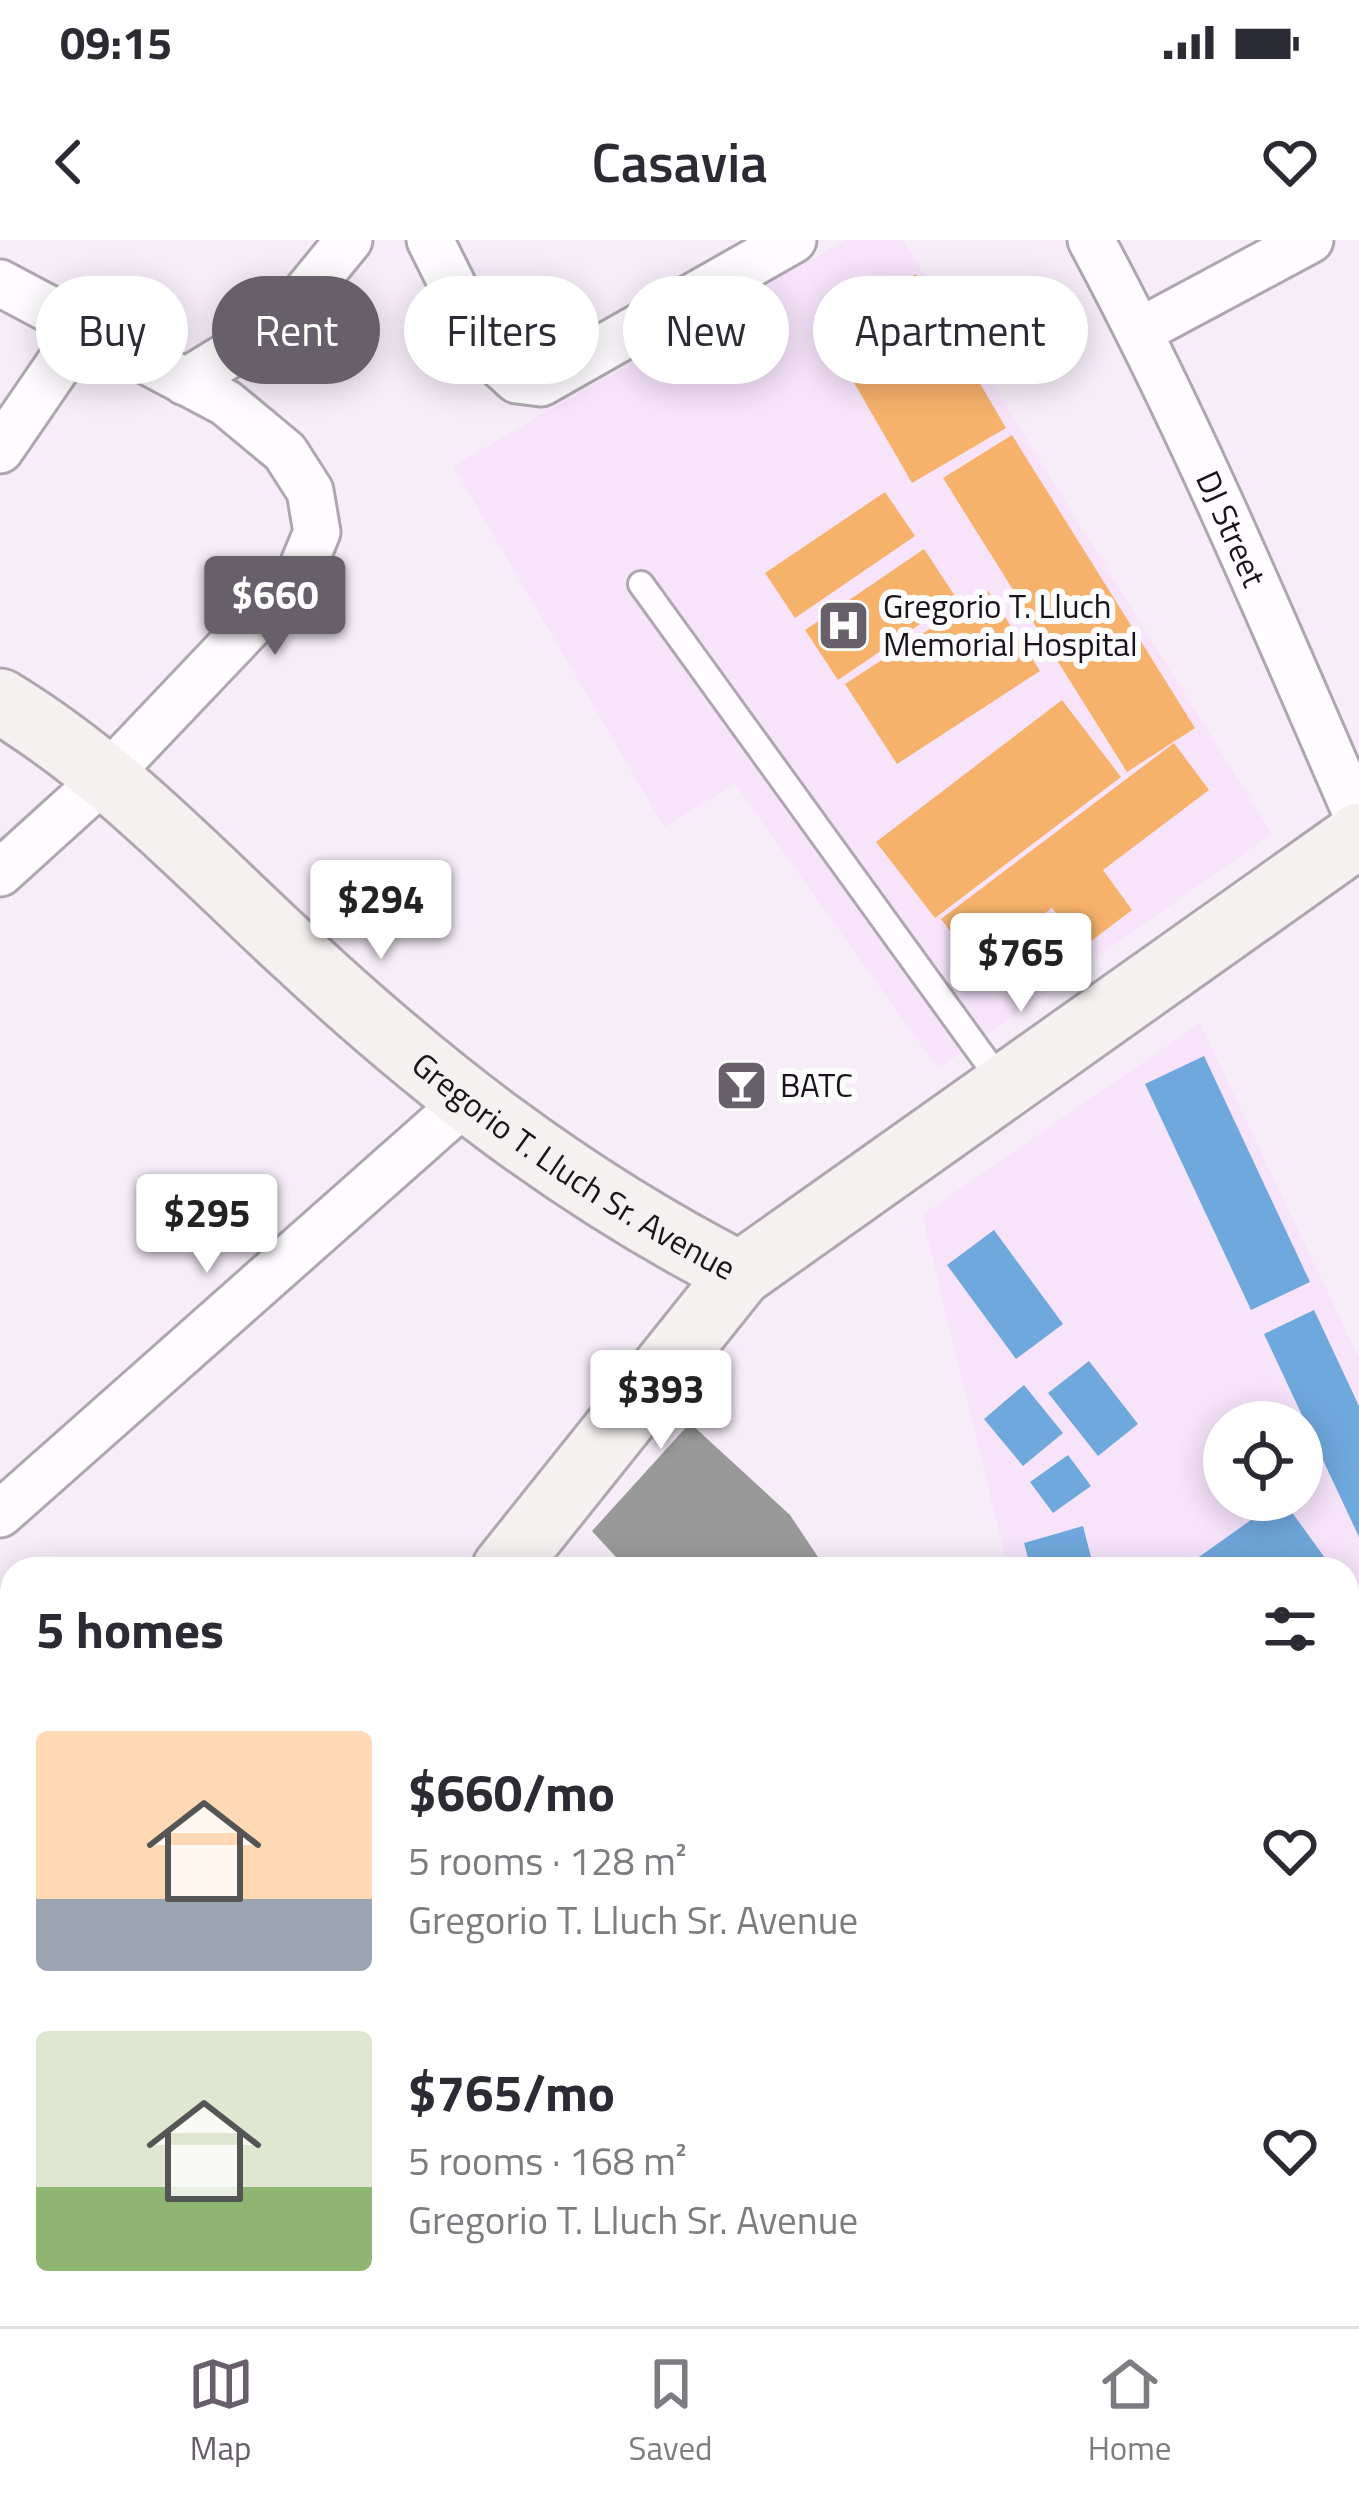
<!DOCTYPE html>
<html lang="en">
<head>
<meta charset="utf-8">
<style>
	:root { --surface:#fff; --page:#f7f7f7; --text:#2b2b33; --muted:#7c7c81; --line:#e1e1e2; --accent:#675f69 }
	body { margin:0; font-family:"Titillium Web",sans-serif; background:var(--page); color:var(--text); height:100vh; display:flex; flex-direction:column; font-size:45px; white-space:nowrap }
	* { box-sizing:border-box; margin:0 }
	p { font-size:39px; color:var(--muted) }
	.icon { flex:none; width:66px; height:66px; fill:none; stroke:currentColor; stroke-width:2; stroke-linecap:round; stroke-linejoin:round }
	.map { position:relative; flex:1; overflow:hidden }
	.side { position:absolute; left:0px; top:1317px; width:1359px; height:771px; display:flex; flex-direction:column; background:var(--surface); border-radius:36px 36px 0 0; box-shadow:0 6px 30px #0003 }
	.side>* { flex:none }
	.guide { position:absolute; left:36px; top:36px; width:1287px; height:108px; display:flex; gap:24px }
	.tools { position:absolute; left:1203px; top:1161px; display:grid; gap:24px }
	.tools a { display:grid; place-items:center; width:120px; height:120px; border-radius:50%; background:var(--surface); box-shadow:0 6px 30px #0003; font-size:60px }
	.price { position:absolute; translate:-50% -102px; padding:0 27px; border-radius:12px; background:#fff; color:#222; font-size:39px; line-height:78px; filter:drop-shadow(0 3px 6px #0008) }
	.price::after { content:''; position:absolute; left:50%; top:72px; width:36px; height:27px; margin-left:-18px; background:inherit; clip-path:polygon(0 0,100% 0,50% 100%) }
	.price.current { background:var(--accent); color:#fff }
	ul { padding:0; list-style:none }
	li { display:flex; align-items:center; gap:36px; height:300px; padding:0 36px }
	li span { display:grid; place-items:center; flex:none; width:336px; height:240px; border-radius:12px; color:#555 }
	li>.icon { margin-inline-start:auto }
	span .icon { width:144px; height:144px; fill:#fffc; stroke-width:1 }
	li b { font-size:51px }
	h2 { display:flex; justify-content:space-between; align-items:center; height:144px; padding:0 36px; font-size:51px }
	.tag { padding:0 42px; border-radius:54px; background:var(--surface); box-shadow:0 6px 30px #0003; font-size:42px; line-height:108px }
	.tag.current { background:var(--accent); color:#fff }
	.status { display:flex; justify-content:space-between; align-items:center; height:84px; padding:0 60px; background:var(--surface); direction:ltr }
	.status svg { height:33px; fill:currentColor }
	header { display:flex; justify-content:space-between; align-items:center; height:156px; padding:0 36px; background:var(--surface); font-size:54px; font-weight:600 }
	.dock { display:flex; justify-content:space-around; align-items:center; height:168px; border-top:3px solid var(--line); background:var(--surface); font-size:33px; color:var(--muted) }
	.dock a { display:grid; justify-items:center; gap:6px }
	.dock .current { color:var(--accent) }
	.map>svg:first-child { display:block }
	.built { fill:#f7e4fb; fill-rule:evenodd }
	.schools { fill:#6fa8dc }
	.health { fill:#f6b26b }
	.industry { fill:#999 }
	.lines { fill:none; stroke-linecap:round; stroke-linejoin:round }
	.lane-casing { stroke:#aea7b0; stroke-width:30 }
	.street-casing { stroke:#aea7b0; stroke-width:51 }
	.secondary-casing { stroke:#aea7b0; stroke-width:69 }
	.lane { stroke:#fefcfe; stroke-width:24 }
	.street { stroke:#fefcfe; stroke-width:45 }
	.secondary { stroke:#f6f1f1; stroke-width:63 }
	.labels { text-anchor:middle; stroke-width:12; stroke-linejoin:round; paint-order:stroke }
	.street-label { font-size:33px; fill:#1a131c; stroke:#fcfcfc }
	.poi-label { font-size:33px; fill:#1a131c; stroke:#fcfcfc; text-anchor:start }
</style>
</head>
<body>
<div class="status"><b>09:15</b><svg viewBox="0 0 49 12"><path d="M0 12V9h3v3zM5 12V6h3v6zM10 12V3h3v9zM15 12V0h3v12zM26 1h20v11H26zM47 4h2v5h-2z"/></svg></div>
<header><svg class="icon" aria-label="back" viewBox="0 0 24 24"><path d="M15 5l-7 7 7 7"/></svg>Casavia<svg class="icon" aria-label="heart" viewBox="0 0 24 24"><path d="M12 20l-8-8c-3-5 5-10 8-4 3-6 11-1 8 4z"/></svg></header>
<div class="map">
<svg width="1359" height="2086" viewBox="0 0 1359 2086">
	<rect width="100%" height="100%" fill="#f6edf8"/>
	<g class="built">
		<polygon points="845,0 903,0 1272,594 938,829 735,544 664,587 453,226"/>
		<path d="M1200,783L1359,1118V1477L1347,1485V1329H1008L922,975ZM1224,1182H1302V1260H1224Z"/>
	</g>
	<g class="schools">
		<polygon points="1204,816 1310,1042 1251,1070 1145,844"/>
		<polygon points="994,990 1063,1084 1016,1119 947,1025"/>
		<polygon points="1314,1070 1359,1166 1359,1297 1264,1094"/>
		<polygon points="1089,1121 1138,1184 1098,1216 1048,1153"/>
		<polygon points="1024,1145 1063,1193 1023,1226 984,1179"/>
		<polygon points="1068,1215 1091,1246 1053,1273 1030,1242"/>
		<polygon points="1279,1260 1283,1260 1333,1329 1182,1329"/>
		<polygon points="1083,1286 1094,1329 1031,1329 1024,1303"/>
		<polygon points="1347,1376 1359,1394 1359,1469 1347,1477"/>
	</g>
	<g class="health">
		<polygon points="916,34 1006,188 912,243 823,89"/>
		<polygon points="1012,195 1195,488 1127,532 943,238"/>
		<polygon points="885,252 915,296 795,378 765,333"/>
		<polygon points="924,309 957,359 838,440 805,390"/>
		<polygon points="988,351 1040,431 897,524 845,444"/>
		<polygon points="1062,460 1121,537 935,678 876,602"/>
		<polygon points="1174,503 1209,550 1103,630 1132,670 1082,708 1052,668 976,725 941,679"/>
	</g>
	<polygon class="industry" points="690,1183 790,1275 826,1329 627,1329 592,1291"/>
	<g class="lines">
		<defs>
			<polyline id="lane" points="641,344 1005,847"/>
			<g id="street">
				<polyline points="430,0 486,112 517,140 541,143 793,0"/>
				<path id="s1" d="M1091,0C1192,188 1274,385 1359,580"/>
				<polyline points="0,43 226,163 285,212 310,251 317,292 300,333 106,537 0,633"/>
				<polyline points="1140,91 1310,0"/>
				<polyline points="185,142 281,83 349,0"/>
				<polyline points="0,210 83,89"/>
				<polyline points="0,1274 465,862"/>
				<polyline points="0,1673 12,1686"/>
				<polyline points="1347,1800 1359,1791"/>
				<polyline points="1018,2076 1028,2086"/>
				<polyline points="1203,2086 1213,2076"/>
			</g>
			<g id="secondary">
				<path id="s2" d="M0,461C111,528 197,621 291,708C430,838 570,947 740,1034"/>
				<polyline points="504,1329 740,1034 1359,595"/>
				<polyline points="0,1952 12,1938"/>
			</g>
		</defs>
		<use href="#lane" class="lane-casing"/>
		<use href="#street" class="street-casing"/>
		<use href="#secondary" class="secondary-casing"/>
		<use href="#lane" class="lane"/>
		<use href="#street" class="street"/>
		<use href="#secondary" class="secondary"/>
	</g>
	<defs>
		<symbol id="hospital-square" viewBox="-11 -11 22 22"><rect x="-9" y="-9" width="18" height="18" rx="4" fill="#675f69" stroke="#fcfcfc"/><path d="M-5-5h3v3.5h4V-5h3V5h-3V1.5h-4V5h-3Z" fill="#fff"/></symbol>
		<symbol id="bar-square" viewBox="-11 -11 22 22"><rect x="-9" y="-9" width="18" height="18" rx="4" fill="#675f69" stroke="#fcfcfc"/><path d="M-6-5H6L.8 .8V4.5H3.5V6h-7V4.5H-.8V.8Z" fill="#fff"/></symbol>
	</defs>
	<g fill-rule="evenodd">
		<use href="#hospital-square" x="814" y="356" width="59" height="59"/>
		<use href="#bar-square" x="712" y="816" width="59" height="59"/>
	</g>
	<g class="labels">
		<g class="street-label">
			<text dy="12" stroke="none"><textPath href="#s1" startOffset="321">DJ Street</textPath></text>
			<text dy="12" stroke="none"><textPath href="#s2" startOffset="741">Gregorio T. Lluch Sr. Avenue</textPath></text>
		</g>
		<g class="poi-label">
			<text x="883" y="378">Gregorio T. Lluch<tspan x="883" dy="38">Memorial Hospital</tspan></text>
			<text x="780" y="857">BATC</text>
		</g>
	</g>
</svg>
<div class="tools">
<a><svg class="icon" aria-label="locate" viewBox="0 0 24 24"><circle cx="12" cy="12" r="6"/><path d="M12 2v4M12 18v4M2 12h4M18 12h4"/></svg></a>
</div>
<b class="price current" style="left:275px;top:418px">$660</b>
<b class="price" style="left:381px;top:722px">$294</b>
<b class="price" style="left:1021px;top:775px">$765</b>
<b class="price" style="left:207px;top:1036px">$295</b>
<b class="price" style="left:661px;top:1212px">$393</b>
<div class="guide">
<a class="tag">Buy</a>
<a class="tag current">Rent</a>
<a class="tag">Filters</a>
<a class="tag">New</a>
<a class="tag">Apartment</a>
</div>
<section class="side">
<h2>5 homes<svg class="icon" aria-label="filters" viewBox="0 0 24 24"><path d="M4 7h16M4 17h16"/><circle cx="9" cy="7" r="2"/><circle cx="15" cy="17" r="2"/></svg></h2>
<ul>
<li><span style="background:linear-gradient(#ffd9b3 70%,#9aa5b1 0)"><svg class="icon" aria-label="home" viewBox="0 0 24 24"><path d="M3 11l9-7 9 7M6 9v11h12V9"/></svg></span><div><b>$660/mo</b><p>5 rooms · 128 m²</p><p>Gregorio T. Lluch Sr. Avenue</p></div><svg class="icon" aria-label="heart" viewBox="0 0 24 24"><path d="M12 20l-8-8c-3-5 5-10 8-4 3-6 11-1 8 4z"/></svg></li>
<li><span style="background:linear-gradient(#dfe7d0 65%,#8fb573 0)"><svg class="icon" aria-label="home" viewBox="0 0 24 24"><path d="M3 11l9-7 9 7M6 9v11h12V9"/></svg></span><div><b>$765/mo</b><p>5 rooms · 168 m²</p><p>Gregorio T. Lluch Sr. Avenue</p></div><svg class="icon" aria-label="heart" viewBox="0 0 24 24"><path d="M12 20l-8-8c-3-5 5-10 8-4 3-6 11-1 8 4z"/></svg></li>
</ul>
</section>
</div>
<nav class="dock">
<a class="current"><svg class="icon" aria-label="map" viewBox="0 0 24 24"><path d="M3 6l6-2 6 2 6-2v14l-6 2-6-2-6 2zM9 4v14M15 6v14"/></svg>Map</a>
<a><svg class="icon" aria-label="saved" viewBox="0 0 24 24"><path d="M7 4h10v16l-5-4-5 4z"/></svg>Saved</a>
<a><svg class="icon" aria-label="home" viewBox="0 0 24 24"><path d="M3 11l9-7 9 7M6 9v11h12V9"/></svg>Home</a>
</nav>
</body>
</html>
